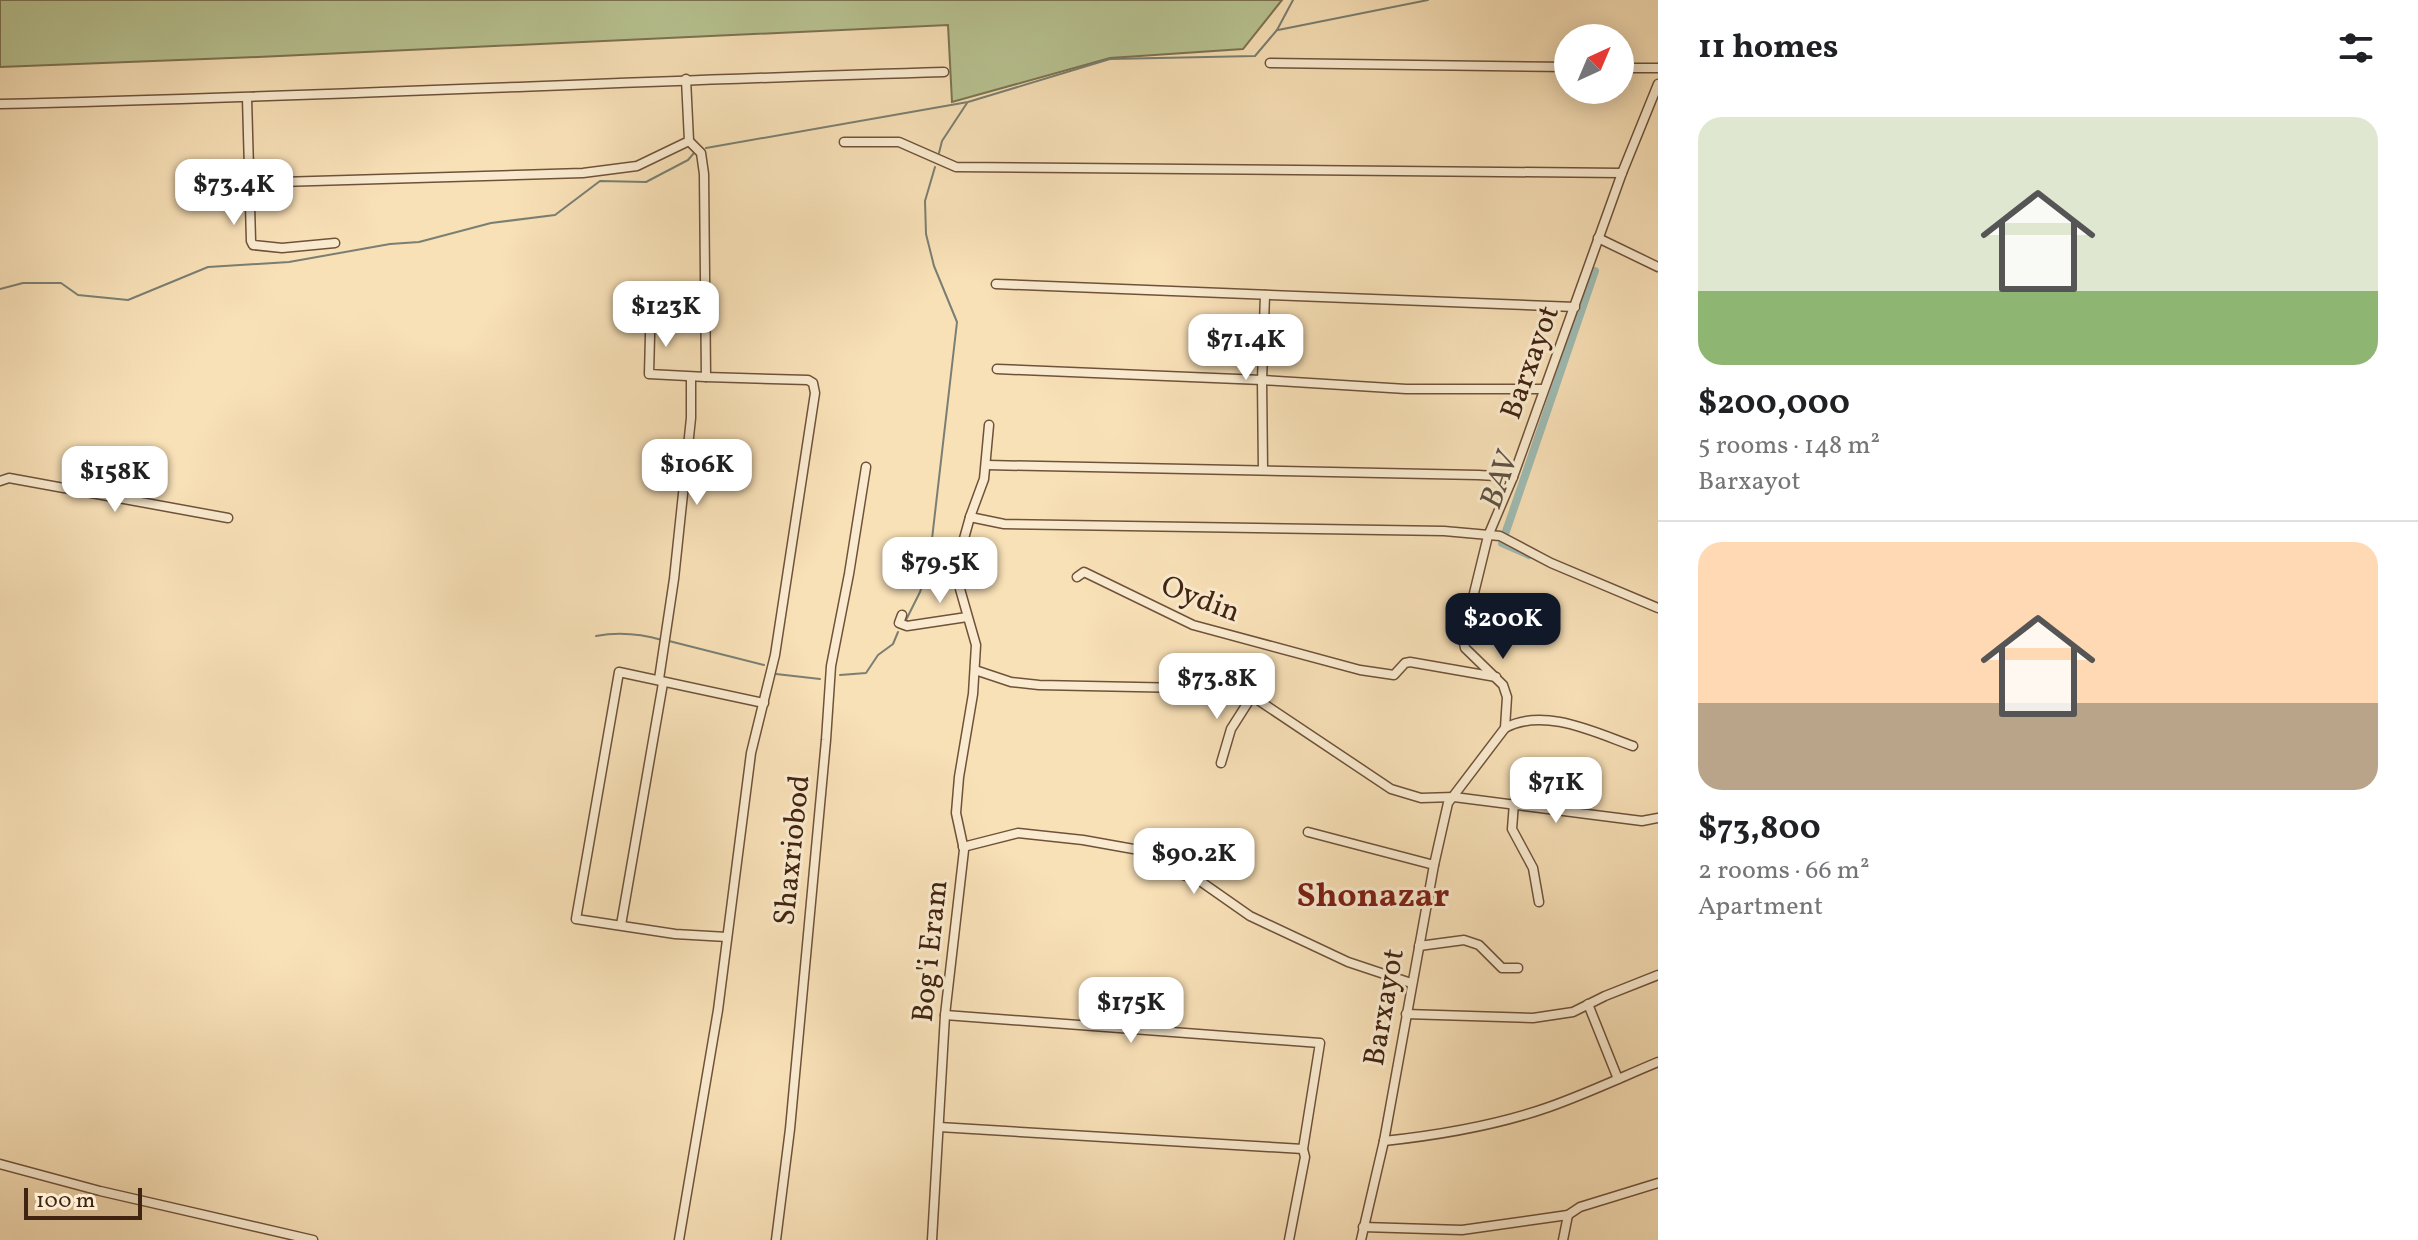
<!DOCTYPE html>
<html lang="en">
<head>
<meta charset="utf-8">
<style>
	:root { --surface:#fff; --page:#f2f2f2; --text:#202124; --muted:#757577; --line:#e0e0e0; --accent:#111827 }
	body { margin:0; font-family:Vollkorn,serif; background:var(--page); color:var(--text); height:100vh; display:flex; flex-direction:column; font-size:30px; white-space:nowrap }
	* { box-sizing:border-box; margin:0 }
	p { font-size:26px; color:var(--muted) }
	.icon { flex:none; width:44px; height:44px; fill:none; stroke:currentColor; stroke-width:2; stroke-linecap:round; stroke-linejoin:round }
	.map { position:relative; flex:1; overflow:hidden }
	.details { display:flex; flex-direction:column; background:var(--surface); width:760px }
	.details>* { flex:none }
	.needle { width:52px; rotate:44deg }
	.buttons { position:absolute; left:1554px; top:24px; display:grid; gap:16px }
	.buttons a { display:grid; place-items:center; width:80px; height:80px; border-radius:50%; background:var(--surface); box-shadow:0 4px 20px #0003; font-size:40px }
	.scale { position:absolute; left:24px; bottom:20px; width:118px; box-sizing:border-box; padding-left:8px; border:4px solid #412311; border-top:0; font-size:22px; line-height:28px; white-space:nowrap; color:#412311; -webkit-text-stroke:6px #faebd0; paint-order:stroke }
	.price { position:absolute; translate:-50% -68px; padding:0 18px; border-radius:16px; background:#fff; color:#222; font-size:26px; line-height:52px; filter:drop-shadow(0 2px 4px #0008) }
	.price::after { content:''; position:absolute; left:50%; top:48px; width:24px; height:18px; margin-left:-12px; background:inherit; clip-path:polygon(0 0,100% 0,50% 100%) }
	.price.on { background:var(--accent); color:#fff }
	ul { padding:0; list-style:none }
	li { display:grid; align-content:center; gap:16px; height:424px; padding:0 40px }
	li+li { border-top:2px solid var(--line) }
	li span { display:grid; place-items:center; height:248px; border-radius:24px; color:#555 }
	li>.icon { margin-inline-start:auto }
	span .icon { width:144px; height:144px; fill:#fffc; stroke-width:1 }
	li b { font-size:34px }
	h2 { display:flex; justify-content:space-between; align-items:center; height:96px; padding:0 40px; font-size:34px }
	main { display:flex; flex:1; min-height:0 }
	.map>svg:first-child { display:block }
	.green { fill:#b8c392; stroke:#7c7352; stroke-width:2 }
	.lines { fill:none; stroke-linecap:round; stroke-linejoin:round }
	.stream { stroke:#797f72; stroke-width:2 }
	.canal { stroke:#9ebcb3; stroke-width:8 }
	.minor-casing { stroke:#6f523a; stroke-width:11 }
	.minor { stroke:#faebd0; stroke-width:8 }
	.labels { text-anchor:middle; stroke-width:6; stroke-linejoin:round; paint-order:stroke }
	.street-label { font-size:30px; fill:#412311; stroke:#faebd0 }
	.water-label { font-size:32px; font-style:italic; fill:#5d5142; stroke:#faebd0 }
	.quarter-label { font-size:34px; font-weight:bold; fill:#7a1f14; stroke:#faebd0 }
</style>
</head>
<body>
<main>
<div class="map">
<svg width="1658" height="1240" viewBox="0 0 1658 1240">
	<rect width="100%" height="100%" fill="#f8e0b7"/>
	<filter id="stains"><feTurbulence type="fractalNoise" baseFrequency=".0025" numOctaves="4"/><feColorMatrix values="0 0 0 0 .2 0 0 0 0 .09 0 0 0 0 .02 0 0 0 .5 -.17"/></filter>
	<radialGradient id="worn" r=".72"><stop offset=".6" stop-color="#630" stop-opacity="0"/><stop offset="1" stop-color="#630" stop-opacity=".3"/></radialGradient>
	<polygon class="green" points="0,0 1282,0 1243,49 1110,58 952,102 948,25 258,57 0,67"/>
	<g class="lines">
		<g class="stream">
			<polyline points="1278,30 1428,0"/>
			<polyline points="706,148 968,102 1110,59 1255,56 1277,30 1293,0"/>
			<polyline points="939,153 942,141 967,103"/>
			<polyline points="0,289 23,283 61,283 78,295 128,300 208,267 289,262 390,244 419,242 491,223 555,215 600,181 646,182 688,160 694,153"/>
			<polyline points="906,620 920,592 929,565 957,322 934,266 926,234 925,201 935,167"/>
			<path d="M596,636C618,632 641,634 662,640"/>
			<polyline points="669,641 764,665"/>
			<polyline points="776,674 820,679"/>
			<polyline points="840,675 866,673 878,655 893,644 898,632"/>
		</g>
		<polyline class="canal" points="1529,555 1502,543 1595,271"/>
		<defs>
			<g id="minor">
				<polyline points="1270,63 1568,67"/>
				<polyline points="1620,68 1658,68"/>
				<polyline points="247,98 251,241 253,245 282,248 335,243"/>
				<path d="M0,104C315,97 629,81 944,72"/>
				<polyline points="844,142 899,142 956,167 1622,173"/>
				<polyline points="248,183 583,173 637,166 689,141 686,79"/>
				<polyline points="1598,238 1658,267"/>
				<polyline points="996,284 1575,307"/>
				<polyline points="651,298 649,374 706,377"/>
				<polyline points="997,369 1262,380 1406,389 1543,389"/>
				<polyline points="987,465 1478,475 1513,477"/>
				<polyline points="1263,470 1262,380 1265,295"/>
				<polyline points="0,481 9,478 228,518"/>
				<polyline points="970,517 1004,524 1444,531 1500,536 1551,563 1658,608"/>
				<polyline points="1077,577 1084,572 1193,625 1360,670 1394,675 1405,663 1410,662 1496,677"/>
				<polyline points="902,615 899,623 907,626 967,617"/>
				<polyline points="975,670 1011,682 1039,685 1234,689 1252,696 1391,789 1421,798 1454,797 1642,821 1658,818"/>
				<polyline points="659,679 674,579 691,418 691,377"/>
				<path d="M1505,728C1544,707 1594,732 1633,746"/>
				<polyline points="1221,763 1231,729 1252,696"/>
				<polyline points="1514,803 1512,829 1533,868 1539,902"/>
				<polyline points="1308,832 1434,865"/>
				<polyline points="963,847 1018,833 1083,840 1139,850 1162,867 1200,881 1250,916 1348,962 1411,983"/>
				<polyline points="621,925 663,683"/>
				<polyline points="727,937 675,934 576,919 619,672 764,703"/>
				<polyline points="1419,946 1464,940 1479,945 1502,968 1518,968"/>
				<polyline points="1588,1004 1618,1079"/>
				<polyline points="1406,1014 1533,1018 1573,1012 1605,996 1658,975"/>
				<polyline points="945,1015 1320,1043 1303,1149 1305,1157 1289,1240"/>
				<polyline points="939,1127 1303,1149"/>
				<path d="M1384,1141C1440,1135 1495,1126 1549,1107C1586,1094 1622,1077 1658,1062"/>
				<polyline points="0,1164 100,1191 313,1240"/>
				<polyline points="1363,1227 1462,1230 1568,1215 1580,1207 1658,1183"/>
				<polyline points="679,1240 718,1010 751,753 775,655 815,393 813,383 808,380 706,377 704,174 701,153 689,141"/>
				<polyline points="776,1240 790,1129 826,740 831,666 849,574 866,467"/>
				<polyline points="932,1240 945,1015 964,850 956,813 959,777 973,694 976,645 960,589 960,553 970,517 984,479 989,425"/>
				<polyline points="1361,1240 1384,1141 1434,865 1448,803 1505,728 1507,697 1503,685 1465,648 1463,638 1488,536 1513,477 1622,173 1658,84"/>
				<polyline points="1563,1240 1568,1215"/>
			</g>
		</defs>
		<use href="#minor" class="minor-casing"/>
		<use href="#minor" class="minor"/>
	</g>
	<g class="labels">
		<g class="street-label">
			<text transform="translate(1529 362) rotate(-70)" y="10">Barxayot</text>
			<text transform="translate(1201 598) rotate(21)" y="10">Oydin</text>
			<text transform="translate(791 850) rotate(-84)" y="10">Shaxriobod</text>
			<text transform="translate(929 951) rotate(-84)" y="10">Bog'i Eram</text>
			<text transform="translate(1383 1007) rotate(-80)" y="10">Barxayot</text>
		</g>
		<g class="water-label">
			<text transform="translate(1498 480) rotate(-71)" y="11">BAV</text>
		</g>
		<g class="quarter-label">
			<text x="1373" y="906">Shonazar</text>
		</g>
	</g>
	<rect width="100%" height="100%" filter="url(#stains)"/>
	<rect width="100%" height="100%" fill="url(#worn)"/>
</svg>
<div class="buttons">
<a><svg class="needle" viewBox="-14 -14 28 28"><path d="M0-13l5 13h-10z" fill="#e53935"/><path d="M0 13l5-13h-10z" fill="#757577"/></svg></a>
</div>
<div class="scale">100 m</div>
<b class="price" style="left:234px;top:227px">$73.4K</b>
<b class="price" style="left:666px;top:349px">$123K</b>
<b class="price" style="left:1246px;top:382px">$71.4K</b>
<b class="price" style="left:697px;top:507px">$106K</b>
<b class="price" style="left:115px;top:514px">$158K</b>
<b class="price" style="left:940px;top:605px">$79.5K</b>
<b class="price on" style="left:1503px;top:661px">$200K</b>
<b class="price" style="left:1217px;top:721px">$73.8K</b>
<b class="price" style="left:1556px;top:825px">$71K</b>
<b class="price" style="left:1194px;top:896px">$90.2K</b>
<b class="price" style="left:1131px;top:1045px">$175K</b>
</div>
<section class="details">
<h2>11 homes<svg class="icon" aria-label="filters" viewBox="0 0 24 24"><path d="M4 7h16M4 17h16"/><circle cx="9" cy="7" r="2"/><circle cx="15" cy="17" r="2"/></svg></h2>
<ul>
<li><span style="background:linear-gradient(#dfe7d0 70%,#8fb573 0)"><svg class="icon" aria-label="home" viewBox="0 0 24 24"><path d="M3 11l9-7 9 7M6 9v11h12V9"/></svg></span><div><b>$200,000</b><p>5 rooms · 148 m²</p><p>Barxayot</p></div></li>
<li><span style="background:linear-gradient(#ffd9b3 65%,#b9a48a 0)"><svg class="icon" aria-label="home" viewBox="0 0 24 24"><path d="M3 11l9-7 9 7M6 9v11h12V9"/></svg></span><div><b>$73,800</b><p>2 rooms · 66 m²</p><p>Apartment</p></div></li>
</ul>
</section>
</main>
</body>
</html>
